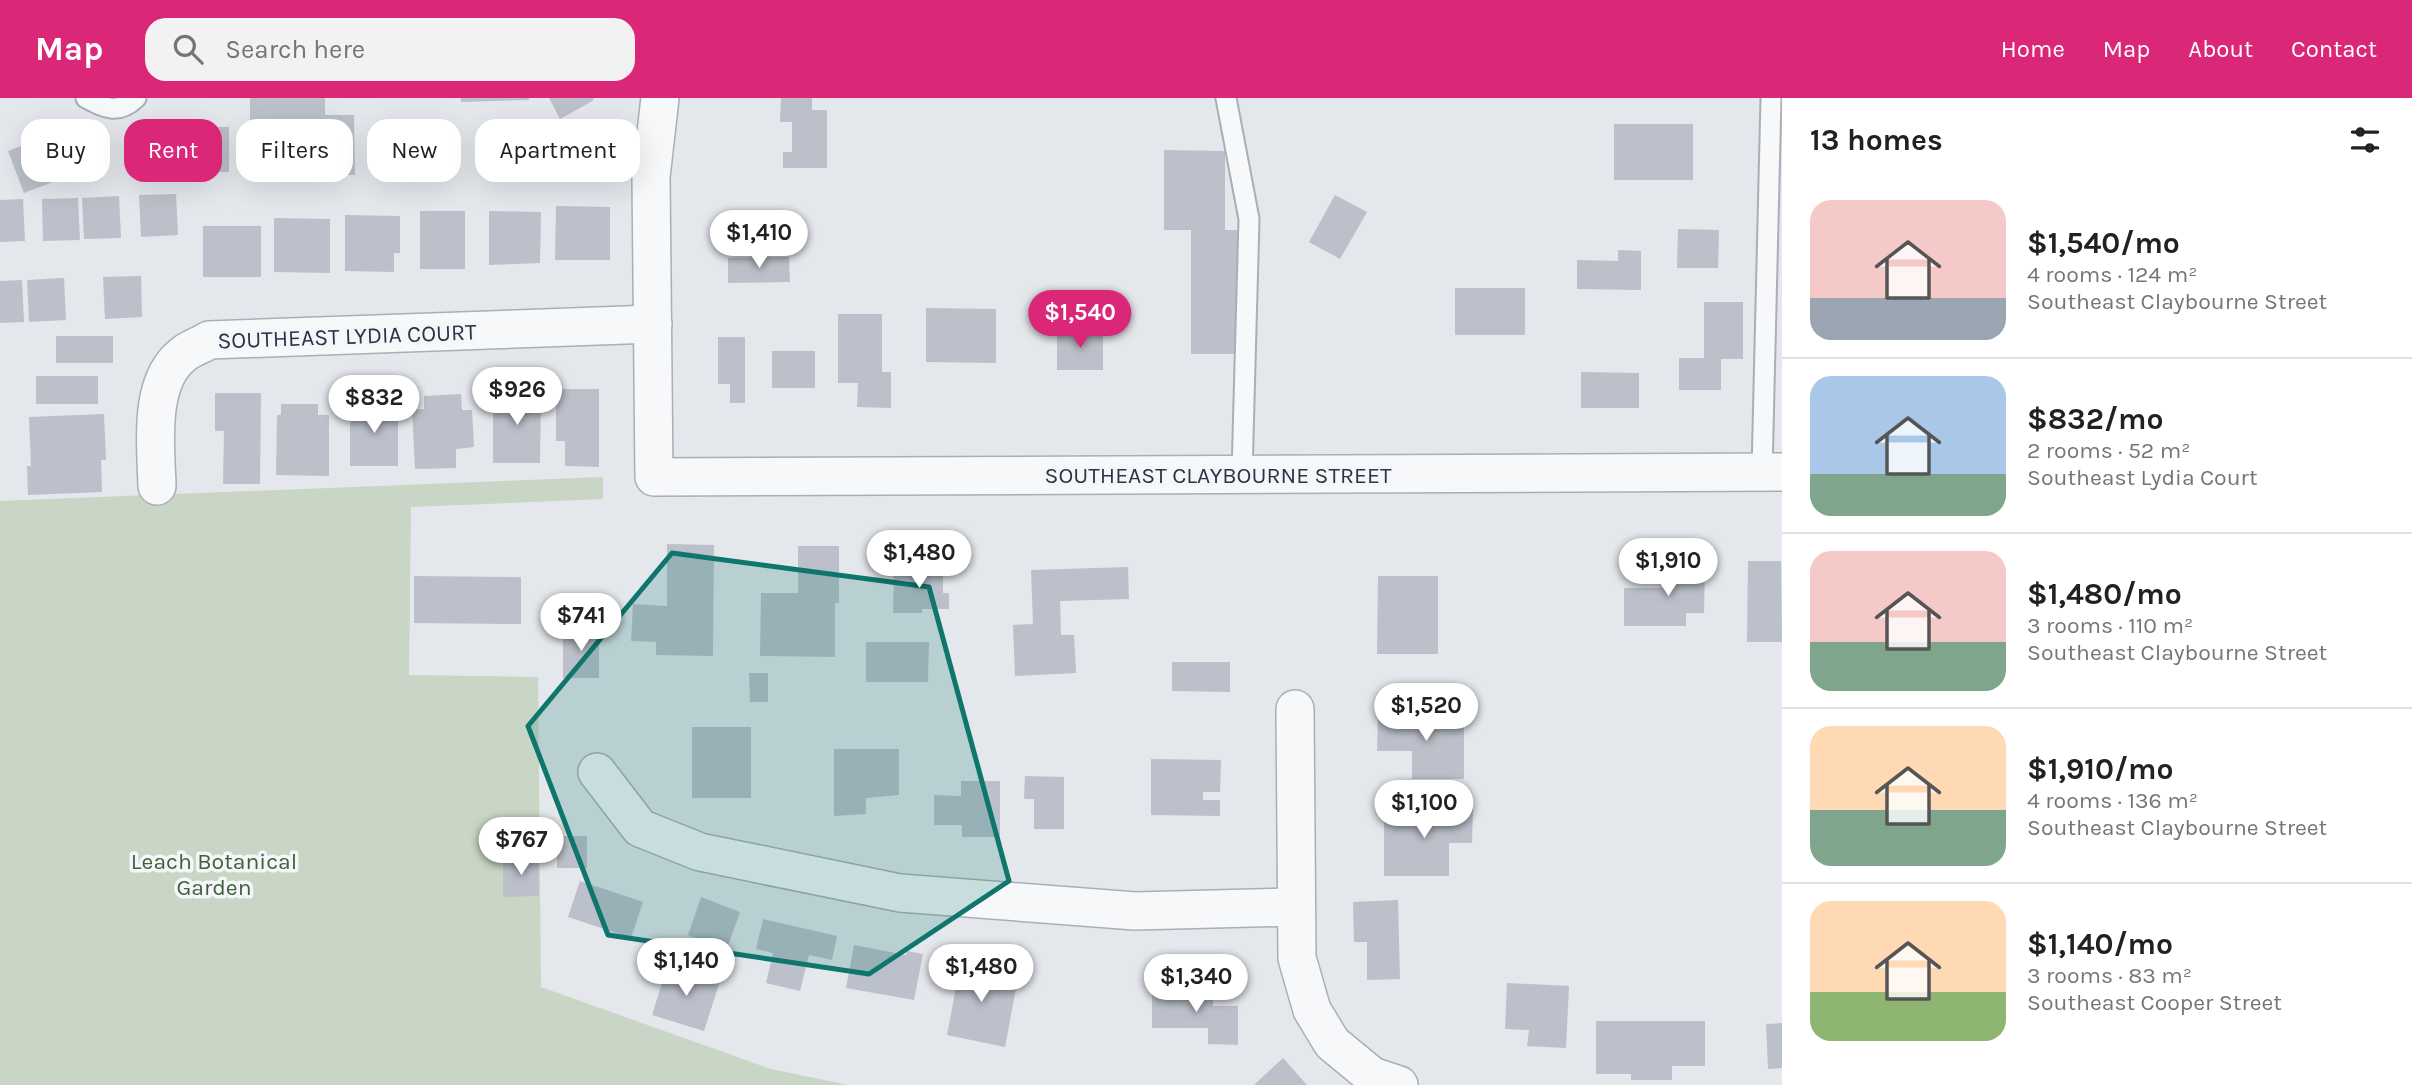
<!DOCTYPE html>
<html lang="en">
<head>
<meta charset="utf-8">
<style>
	:root { --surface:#fff; --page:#f2f2f2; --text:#202124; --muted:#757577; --line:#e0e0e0; --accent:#db2777 }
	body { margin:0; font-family:Karla,sans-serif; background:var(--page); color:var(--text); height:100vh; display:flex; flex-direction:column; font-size:26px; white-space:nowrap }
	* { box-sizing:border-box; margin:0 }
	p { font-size:23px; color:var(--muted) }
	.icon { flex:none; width:38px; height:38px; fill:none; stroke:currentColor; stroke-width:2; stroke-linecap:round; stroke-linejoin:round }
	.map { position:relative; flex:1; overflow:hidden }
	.drawer { display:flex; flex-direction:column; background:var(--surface); width:630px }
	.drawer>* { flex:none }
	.banner { position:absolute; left:21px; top:21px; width:665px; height:63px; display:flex; gap:14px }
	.price { position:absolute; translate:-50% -60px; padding:0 16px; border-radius:24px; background:#fff; color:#222; font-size:23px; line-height:46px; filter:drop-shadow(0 2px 4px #0008) }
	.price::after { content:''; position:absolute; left:50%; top:42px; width:21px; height:16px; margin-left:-10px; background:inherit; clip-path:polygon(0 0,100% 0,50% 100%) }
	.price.on { background:var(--accent); color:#fff }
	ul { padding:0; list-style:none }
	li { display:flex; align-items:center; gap:21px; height:175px; padding:0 28px }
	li+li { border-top:2px solid var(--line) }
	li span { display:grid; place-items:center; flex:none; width:196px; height:140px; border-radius:21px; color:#555 }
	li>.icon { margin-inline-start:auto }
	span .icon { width:84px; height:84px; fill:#fffc; stroke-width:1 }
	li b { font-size:30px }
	h2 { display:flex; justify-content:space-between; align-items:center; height:84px; padding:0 28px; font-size:30px }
	.pill { padding:0 24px; border-radius:21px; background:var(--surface); box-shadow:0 7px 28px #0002; font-size:24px; line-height:63px }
	.pill.on { background:var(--accent); color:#fff }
	header { display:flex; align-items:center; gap:42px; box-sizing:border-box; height:98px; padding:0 35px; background:var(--accent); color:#fff }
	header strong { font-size:33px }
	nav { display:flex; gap:38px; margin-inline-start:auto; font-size:24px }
	.search { width:490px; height:63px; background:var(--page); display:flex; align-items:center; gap:18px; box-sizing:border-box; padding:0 24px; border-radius:21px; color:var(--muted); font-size:26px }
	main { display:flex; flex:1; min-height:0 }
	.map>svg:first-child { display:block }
	.green { fill:#c9d6c5 }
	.building { fill:#bbc0ca }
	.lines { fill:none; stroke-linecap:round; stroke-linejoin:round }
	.lane-casing { stroke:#a9aeb7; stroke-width:23 }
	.street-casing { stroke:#a9aeb7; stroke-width:40 }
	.lane { stroke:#f7f8fa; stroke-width:19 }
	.street { stroke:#f7f8fa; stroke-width:37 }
	.marked { fill:#0f766e; fill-opacity:0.2; stroke:#0f766e; stroke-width:5; stroke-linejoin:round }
	.labels { text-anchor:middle; stroke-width:7; stroke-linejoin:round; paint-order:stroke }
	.street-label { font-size:23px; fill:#2b3445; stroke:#f4f6f9 }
	.park-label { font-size:23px; fill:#3f6138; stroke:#f4f6f9 }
</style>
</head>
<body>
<header>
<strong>Map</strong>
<div class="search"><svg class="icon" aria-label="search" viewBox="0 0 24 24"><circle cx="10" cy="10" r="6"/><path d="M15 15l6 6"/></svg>Search here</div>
<nav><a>Home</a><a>Map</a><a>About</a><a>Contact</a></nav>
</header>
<main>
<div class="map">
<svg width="1782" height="987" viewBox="0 0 1782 987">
	<rect width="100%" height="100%" fill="#e4e7ec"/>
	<polygon class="green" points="603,379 603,401 411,409 409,577 538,579 541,889 771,971 848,987 0,987 0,403"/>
	<g class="building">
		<polygon points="250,0 325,0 325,17 354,17 355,77 321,77 321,53 300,53 300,23 274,23 275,52 250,52"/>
		<polygon points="461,0 529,0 529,2 461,4"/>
		<polygon points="549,0 593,0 594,2 560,21"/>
		<polygon points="781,0 812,0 812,12 827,12 827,70 783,70 783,54 792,54 792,24 780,24"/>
		<polygon points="92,21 108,63 24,95 8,53"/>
		<rect x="1614" y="26" width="79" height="56"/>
		<rect x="147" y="29" width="82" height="45"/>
		<polygon points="1164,52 1225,53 1225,132 1239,132 1238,256 1191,256 1191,132 1164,132"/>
		<polygon points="176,96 178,137 141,139 139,97"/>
		<polygon points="1335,97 1367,114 1340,161 1309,144"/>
		<polygon points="119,98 121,140 84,141 82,100"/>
		<polygon points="78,100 80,142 43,143 42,101"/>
		<polygon points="23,101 25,143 0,144 0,102"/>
		<polygon points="556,108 610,109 610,162 555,162"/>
		<rect x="420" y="113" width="45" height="58"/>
		<polygon points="489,113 541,114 540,165 489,167"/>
		<polygon points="345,117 400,118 400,155 394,155 394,174 345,173"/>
		<polygon points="274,120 330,121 330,175 274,174"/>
		<rect x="203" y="128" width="58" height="51"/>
		<polygon points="1678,131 1719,132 1718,170 1677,170"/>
		<polygon points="1618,152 1641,153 1641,192 1577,191 1577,162 1618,163"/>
		<polygon points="789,159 790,184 728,185 728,160"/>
		<polygon points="141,178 142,219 105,221 103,179"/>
		<polygon points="64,180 66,222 29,224 27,182"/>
		<polygon points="22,182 24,224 0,225 0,183"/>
		<rect x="1455" y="190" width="70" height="47"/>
		<polygon points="1704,204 1743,204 1743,261 1721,261 1721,292 1679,292 1679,260 1704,260"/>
		<polygon points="926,210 996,211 996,265 926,264"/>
		<polygon points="838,216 882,216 882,274 891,274 891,310 857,309 858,285 838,285"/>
		<rect x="1057" y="231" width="46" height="41"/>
		<rect x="56" y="238" width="57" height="27"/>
		<polygon points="718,239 745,239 745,305 730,305 730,286 718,286"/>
		<rect x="772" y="253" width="43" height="37"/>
		<polygon points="1581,274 1639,275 1639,310 1581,310"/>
		<rect x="36" y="278" width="62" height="28"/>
		<polygon points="556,291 599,291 599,369 565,368 565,343 556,343"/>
		<polygon points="493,293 541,294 540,365 493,365"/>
		<polygon points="215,295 261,295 260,386 223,386 224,333 215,333"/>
		<polygon points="461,296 462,312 472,312 474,349 456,351 456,370 415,371 412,312 424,311 424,298"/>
		<polygon points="281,306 318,306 318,317 329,317 329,378 276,377 277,317 281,317"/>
		<polygon points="350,306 398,307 398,368 350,368"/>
		<polygon points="104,316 106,362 101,362 102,394 28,397 27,368 31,368 29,319"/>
		<polygon points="667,446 714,447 713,558 656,557 656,544 631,543 633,506 667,508"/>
		<polygon points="798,448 839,448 839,505 835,505 835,559 760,558 761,495 798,495"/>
		<polygon points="1669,462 1705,462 1704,515 1686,515 1686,528 1624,528 1624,490 1669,490"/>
		<polygon points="1748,463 1781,463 1782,544 1747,544"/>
		<polygon points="1128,469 1129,501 1060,503 1061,537 1074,537 1076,575 1015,578 1013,527 1033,526 1031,472"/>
		<polygon points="894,470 943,470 943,495 949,495 949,511 922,511 922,515 893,515"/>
		<polygon points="414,478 521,479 521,526 414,525"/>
		<polygon points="1378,478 1438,478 1438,556 1377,556"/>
		<rect x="563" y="530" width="36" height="50"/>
		<polygon points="866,544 929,544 928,584 866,584"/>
		<polygon points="1172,564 1230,564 1230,594 1172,593"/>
		<polygon points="749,575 768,575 768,604 750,604"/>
		<polygon points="1378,616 1464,616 1464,681 1412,681 1412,653 1377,653"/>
		<rect x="692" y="629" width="59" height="71"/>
		<polygon points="834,651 899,651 899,697 866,700 866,716 834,718"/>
		<polygon points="1151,661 1221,662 1220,694 1203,694 1203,702 1220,702 1220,718 1151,717"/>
		<polygon points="1025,678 1064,679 1064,731 1034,731 1034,701 1024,701"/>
		<polygon points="961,683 1000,683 1000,739 962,739 962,727 934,727 934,697 961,698"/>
		<polygon points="1391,710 1473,711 1472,745 1449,745 1449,778 1384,778 1384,716 1390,716"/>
		<rect x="557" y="738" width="30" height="32"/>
		<polygon points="503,759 538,759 539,798 503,799"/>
		<polygon points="580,783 643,804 631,840 568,819"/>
		<polygon points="701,799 740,814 727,851 688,837"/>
		<polygon points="1398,802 1400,881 1367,882 1367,844 1354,844 1353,804"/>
		<polygon points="763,821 837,838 832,862 809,857 800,893 766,885 773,855 756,851"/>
		<polygon points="854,847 906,857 907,853 923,856 914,902 846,890"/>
		<polygon points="963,852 984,856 980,877 1017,885 1005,949 947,937"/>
		<polygon points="668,866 720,883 704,933 652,917"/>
		<polygon points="1507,885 1569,888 1566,950 1527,948 1529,932 1505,931"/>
		<polygon points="1199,887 1213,887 1213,908 1238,908 1238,947 1208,946 1208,930 1152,930 1152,892 1199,893"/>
		<polygon points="1596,923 1705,923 1705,968 1672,968 1672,982 1631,982 1631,976 1596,976"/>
		<polygon points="1782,925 1782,970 1768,971 1766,926"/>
		<polygon points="1283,960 1307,987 1254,987"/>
	</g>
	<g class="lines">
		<defs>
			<g id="lane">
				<path d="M86,0C105,10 118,17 136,0"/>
				<polyline points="1226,0 1249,121 1242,376"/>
				<polyline points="1762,374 1771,0"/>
			</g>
			<g id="street">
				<polyline points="660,0 651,79 654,379 1782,374"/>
				<path d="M157,388C156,348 147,282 185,255C192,250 201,247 209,242L653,226"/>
				<polyline points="1295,611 1297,860 1312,912 1332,945 1372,978 1399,987"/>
				<polyline points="597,674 640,730 700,754 900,795 1135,813 1295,809"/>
			</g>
		</defs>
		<use href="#lane" class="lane-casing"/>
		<use href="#street" class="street-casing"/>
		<use href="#lane" class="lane"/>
		<use href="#street" class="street"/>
	</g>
	<path class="marked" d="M672,455L929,489L1009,783L869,876L608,837L528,628Z"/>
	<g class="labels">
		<g class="street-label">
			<text transform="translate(347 238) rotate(-2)" y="8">SOUTHEAST LYDIA COURT</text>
			<text x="1218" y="385">SOUTHEAST CLAYBOURNE STREET</text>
		</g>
		<g class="park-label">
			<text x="214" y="771">Leach Botanical<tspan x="214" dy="26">Garden</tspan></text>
		</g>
	</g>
</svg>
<b class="price" style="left:759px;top:172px">$1,410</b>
<b class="price on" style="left:1080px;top:252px">$1,540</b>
<b class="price" style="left:517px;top:329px">$926</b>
<b class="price" style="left:374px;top:337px">$832</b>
<b class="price" style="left:919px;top:492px">$1,480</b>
<b class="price" style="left:1668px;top:500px">$1,910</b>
<b class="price" style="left:581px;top:555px">$741</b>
<b class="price" style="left:1426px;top:645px">$1,520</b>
<b class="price" style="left:1424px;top:742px">$1,100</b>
<b class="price" style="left:521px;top:779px">$767</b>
<b class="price" style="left:686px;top:900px">$1,140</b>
<b class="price" style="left:981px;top:906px">$1,480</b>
<b class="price" style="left:1196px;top:916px">$1,340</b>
<div class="banner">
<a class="pill">Buy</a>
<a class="pill on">Rent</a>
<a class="pill">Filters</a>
<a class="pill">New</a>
<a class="pill">Apartment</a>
</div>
</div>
<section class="drawer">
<h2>13 homes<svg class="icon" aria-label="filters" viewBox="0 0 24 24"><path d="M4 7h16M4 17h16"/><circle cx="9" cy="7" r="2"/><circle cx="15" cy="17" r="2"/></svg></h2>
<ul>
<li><span style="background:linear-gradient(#f6c9c9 70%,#9aa5b1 0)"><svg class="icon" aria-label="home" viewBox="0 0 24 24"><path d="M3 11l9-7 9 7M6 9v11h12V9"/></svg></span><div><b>$1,540/mo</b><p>4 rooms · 124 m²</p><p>Southeast Claybourne Street</p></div></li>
<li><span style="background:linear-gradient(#a9c7e8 70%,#7fa58c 0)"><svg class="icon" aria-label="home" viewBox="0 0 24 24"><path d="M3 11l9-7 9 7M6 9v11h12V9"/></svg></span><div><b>$832/mo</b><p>2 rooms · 52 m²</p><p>Southeast Lydia Court</p></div></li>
<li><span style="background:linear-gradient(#f6c9c9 65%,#7fa58c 0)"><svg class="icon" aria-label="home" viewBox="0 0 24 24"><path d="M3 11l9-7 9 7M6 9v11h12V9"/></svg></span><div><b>$1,480/mo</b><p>3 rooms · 110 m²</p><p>Southeast Claybourne Street</p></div></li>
<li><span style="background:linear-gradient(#ffd9b3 60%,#7fa58c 0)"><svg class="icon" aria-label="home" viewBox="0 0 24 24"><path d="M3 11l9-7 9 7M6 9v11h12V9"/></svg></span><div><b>$1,910/mo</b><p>4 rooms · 136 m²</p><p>Southeast Claybourne Street</p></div></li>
<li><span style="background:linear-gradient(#ffd9b3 65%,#8fb573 0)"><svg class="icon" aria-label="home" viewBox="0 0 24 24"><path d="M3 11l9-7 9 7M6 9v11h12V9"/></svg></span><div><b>$1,140/mo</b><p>3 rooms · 83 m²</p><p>Southeast Cooper Street</p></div></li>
</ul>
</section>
</main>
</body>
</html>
